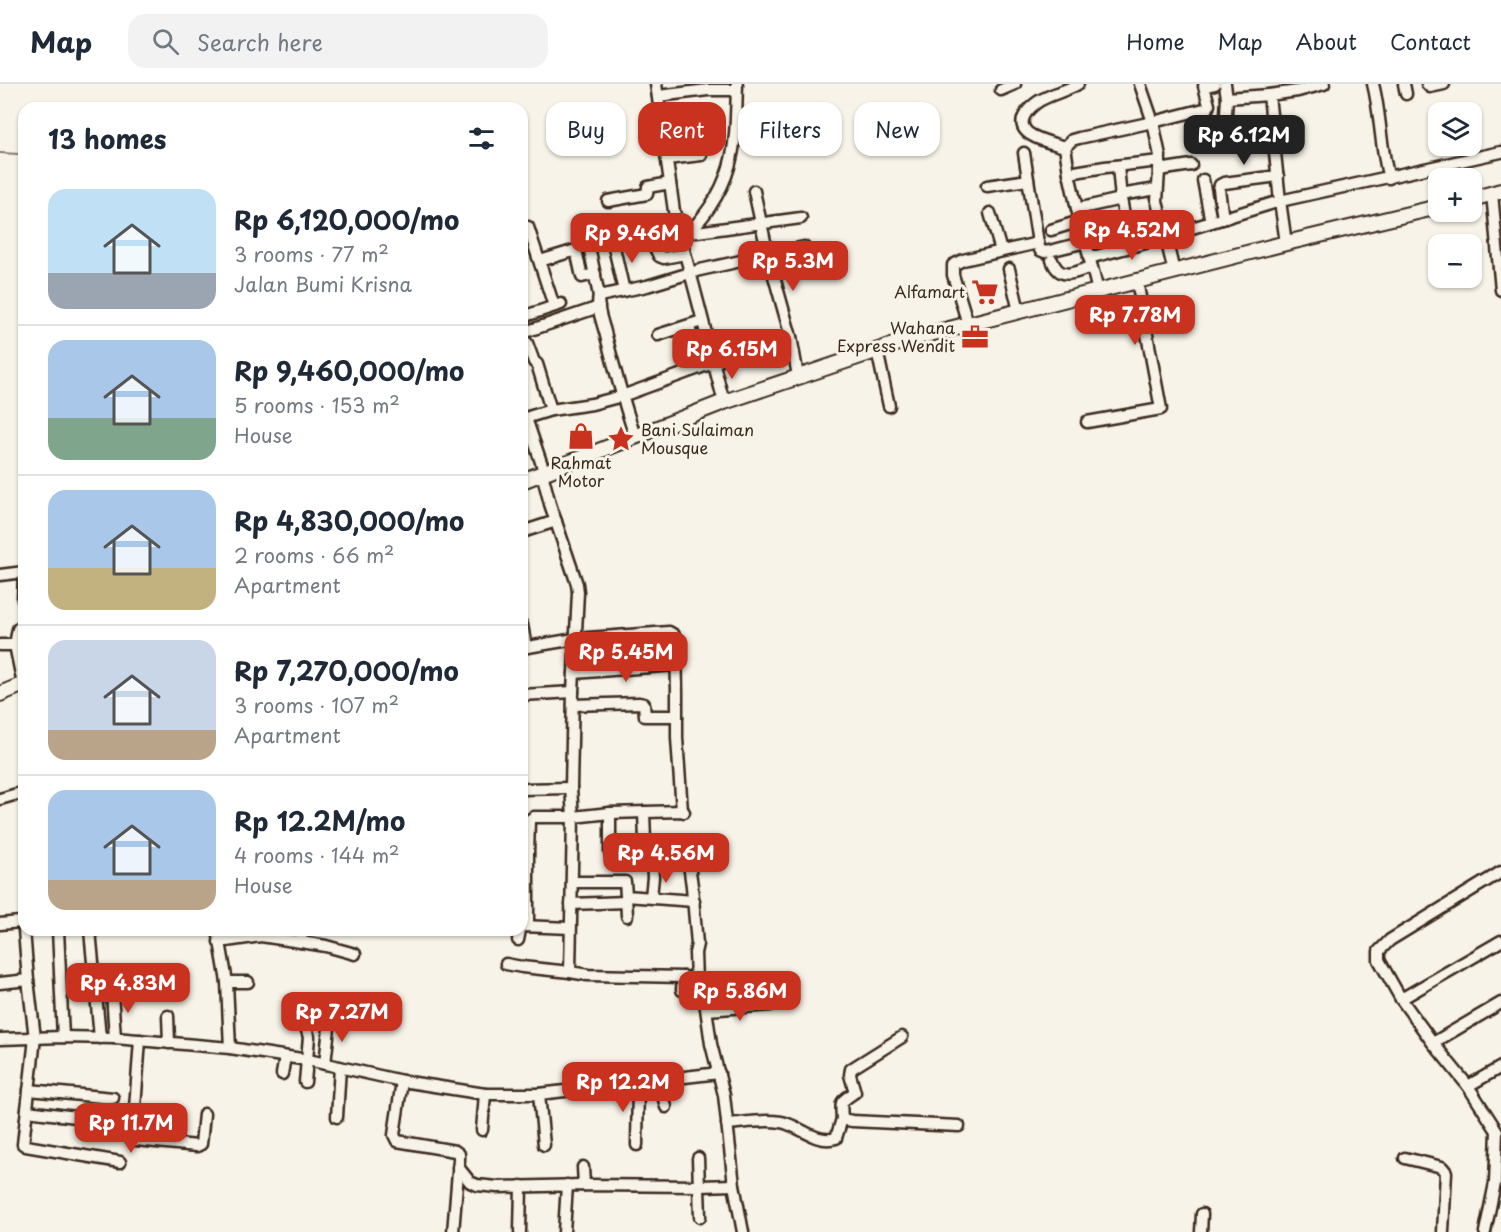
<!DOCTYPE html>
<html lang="en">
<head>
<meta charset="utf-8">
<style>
	:root { --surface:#fff; --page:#f2f2f3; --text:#1f2937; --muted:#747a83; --line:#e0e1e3; --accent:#c8321e }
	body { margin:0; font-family:"Playpen Sans",sans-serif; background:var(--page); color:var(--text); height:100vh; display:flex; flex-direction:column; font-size:22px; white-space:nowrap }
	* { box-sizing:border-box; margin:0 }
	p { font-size:20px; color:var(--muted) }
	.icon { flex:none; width:33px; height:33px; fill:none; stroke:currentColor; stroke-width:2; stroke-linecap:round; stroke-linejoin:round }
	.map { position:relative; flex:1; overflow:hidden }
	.details { position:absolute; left:18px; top:18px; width:510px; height:834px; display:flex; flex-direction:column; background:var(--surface); border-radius:18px; box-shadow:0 2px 4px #0004 }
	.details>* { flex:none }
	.top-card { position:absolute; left:546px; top:18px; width:570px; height:54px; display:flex; gap:12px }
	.buttons { position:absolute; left:1428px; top:18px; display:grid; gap:12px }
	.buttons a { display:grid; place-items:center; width:54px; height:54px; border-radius:12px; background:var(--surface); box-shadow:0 2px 4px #0004; font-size:30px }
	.price { position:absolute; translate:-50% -51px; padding:0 14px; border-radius:12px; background:var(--accent); color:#fff; font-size:20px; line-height:39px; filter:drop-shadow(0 2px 3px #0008) }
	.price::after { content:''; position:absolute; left:50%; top:36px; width:18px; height:14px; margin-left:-9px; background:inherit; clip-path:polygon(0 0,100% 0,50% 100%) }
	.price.on { background:#222; color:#fff }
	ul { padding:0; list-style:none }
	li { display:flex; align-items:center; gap:18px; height:150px; padding:0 30px }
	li+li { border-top:2px solid var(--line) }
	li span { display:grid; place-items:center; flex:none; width:168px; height:120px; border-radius:18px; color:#555 }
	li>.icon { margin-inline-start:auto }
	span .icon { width:72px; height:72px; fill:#fffc; stroke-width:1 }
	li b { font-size:26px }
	h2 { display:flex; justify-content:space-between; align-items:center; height:72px; padding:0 30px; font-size:26px }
	.chip { padding:0 21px; border-radius:18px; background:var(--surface); box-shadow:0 2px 4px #0004; font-size:21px; line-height:54px }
	.chip.on { background:var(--accent); color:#fff }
	header { display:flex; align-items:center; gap:36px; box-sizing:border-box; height:84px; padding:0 30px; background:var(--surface); border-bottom:2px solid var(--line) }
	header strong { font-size:28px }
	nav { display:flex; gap:33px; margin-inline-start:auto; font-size:21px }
	.search { width:420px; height:54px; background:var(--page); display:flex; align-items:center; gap:15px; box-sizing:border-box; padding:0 21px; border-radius:18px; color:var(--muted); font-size:22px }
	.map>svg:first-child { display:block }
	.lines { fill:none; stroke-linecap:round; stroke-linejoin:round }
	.stream { stroke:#84786c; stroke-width:2 }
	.minor-casing { stroke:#3b2a1e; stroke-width:15 }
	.major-casing { stroke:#3b2a1e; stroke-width:18 }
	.minor { stroke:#f7f3e8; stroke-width:10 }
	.major { stroke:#f7f3e8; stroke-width:14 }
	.labels { text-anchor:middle; stroke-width:6; stroke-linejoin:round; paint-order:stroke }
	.poi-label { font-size:16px; fill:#3b2a1e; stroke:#f7f3e8; text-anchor:end }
</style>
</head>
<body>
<header>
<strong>Map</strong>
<div class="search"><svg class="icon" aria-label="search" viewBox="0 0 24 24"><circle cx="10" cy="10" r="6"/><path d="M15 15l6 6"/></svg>Search here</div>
<nav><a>Home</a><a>Map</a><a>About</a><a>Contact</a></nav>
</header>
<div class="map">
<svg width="1501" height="1148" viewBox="0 0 1501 1148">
	<rect width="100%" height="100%" fill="#f7f3e8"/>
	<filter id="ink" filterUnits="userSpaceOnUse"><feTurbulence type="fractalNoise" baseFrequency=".0167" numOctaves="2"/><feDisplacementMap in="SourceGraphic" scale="12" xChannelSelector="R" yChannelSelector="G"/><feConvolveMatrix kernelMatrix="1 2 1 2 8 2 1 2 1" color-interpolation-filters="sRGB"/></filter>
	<g filter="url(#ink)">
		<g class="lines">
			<polyline class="stream" points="0,69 19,70 24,72"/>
			<defs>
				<g id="minor">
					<polyline points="656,0 674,127 681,156"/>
					<polyline points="1140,0 1153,38 1160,72 1157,117 1174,188"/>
					<polyline points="1225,0 1227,14 1269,11"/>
					<path d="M1373,0C1381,31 1380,63 1389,94"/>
					<polyline points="1404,0 1406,10"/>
					<polyline points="1427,0 1430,3 1444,0"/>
					<polyline points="1001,6 1015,0"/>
					<polyline points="658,12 708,6 736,6"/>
					<polyline points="1225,45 1245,45 1272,42"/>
					<polyline points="1222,56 1225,45 1227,14"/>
					<polyline points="1065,63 1072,56 1079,54 1153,38 1208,24 1209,21 1204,2 1215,0"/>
					<polyline points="1065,63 1069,89 1077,125 1098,207"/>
					<path d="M1065,63C1056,60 1033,55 1026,47C1016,36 1030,23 1039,17C1051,10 1066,7 1078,0"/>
					<polyline points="1024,69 1038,159 1040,166 1045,168 1086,158"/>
					<polyline points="667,75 701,71"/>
					<polyline points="1118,82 1121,115 1130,163"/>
					<polyline points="1159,86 1191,81"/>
					<polyline points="1069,89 1105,83 1160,77"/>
					<polyline points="1203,96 1211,138"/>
					<polyline points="987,102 1028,96"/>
					<polyline points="754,107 768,171 791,253 798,292"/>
					<polyline points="1492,109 1501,206"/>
					<polyline points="1120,111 1157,105"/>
					<polyline points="608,117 647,110 648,103 670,99"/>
					<polyline points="1077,125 1121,115"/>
					<polyline points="990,129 1001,167"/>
					<polyline points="1223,135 1219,105 1220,101 1224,99 1278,92"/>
					<polyline points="522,144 528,143 554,222"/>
					<polyline points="1051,146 1080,137"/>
					<polyline points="690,147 697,148 801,134"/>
					<polyline points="613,159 624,207"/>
					<polyline points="1286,159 1280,117 1269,11 1298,7 1324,0"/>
					<polyline points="655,164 659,172 664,174 685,170"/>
					<path d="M590,167L599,212C596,222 602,237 605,248C614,284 624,318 635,353"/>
					<polyline points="1089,174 1149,158 1166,152 1280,117 1501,68"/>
					<path d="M1052,176C1060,198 1076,188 1091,183"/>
					<polyline points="540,177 576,166 582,193 595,190"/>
					<polyline points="1009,185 1019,227"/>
					<polyline points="599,212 647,202 700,186 804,163"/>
					<polyline points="522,233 561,220"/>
					<polyline points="968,240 953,191 953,181 963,176 1038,159"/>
					<polyline points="689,242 699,284"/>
					<polyline points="522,249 599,223"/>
					<polyline points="658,251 702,237"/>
					<polyline points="522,260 527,259 534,278 537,280 551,326"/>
					<polyline points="877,266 889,322"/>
					<path d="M724,318C709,264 697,210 681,156C702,137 721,111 729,83C737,57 736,27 737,0"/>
					<path d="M526,334L543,384L542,389L550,420L577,500L578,508L573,608L571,704L573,733L570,888L588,891L683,893C692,894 698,894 703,903L711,960L724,1011L734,1101L743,1148"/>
					<polyline points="522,335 551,326 592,320 622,312 721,276 791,253"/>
					<polyline points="1087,338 1161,325 1137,197"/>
					<polyline points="522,448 556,437"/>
					<polyline points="0,491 24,488 23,516"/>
					<polyline points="522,541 526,563"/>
					<polyline points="0,561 15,561"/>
					<polyline points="522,564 575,555 669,548 674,551 676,555 677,609 677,654 682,727"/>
					<polyline points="574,589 676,581"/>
					<polyline points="23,600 15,561 18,545 20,543 24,543"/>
					<polyline points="522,611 573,608"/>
					<polyline points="573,621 639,619 644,620 645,632 677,632"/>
					<polyline points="522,705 571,704"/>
					<polyline points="0,715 24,708"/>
					<polyline points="644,728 645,757 650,761 651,764 653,793 651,813"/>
					<polyline points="610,729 610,769"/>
					<polyline points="687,766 692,802 697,860 695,869 696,895"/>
					<polyline points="522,770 528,770 529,736 534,733 573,733 610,729 682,727 684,728"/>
					<polyline points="572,798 625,798 626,812 694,817"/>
					<polyline points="626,812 627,832"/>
					<polyline points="571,820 626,818"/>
					<polyline points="0,840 20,838 22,839 24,844"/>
					<polyline points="522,842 570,844"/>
					<polyline points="528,842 528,770"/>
					<polyline points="24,846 28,896 35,954 23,1060 26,1062 120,1078"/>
					<polyline points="58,846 63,953"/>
					<polyline points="90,846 100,954"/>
					<polyline points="218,846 227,898 230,964"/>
					<polyline points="518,856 520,846"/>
					<polyline points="219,858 261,852 301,858 302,846"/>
					<polyline points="301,858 326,862 355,870"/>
					<polyline points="506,880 522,883 570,888"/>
					<polyline points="227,898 248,898"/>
					<polyline points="0,899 28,896"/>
					<polyline points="682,906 683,893"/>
					<polyline points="112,908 115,954"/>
					<polyline points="1401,915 1501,857"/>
					<polyline points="707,926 771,921"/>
					<polyline points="168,932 169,959"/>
					<polyline points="0,955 63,953 115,954 230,964 308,976 402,997 485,1010 539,1010 719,989"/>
					<polyline points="140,956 133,1051 136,1056 197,1062 201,1060 204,1030"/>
					<polyline points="1433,959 1501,919"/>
					<polyline points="325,980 330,935"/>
					<polyline points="282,990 285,973"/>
					<polyline points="659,996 666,1023"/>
					<polyline points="402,997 394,1051 397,1057 455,1067 459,1070 459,1076 453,1148"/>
					<polyline points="305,998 309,953 305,940"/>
					<polyline points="1468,1002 1501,983"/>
					<polyline points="29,1006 113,1014"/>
					<polyline points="539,1010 544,1061"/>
					<polyline points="27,1027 109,1037"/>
					<polyline points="337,1033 340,983"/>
					<path d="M842,1035C841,1016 839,1019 855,1008L850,991L851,985L902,953"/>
					<path d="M727,1040C744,1039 764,1035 781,1038C799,1041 815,1060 836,1054L842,1035L852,1037L959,1042"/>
					<polyline points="482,1046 485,1010"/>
					<polyline points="637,1061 638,998"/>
					<polyline points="698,1074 700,1133"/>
					<polyline points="1405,1074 1442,1083 1446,1088 1443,1148"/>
					<polyline points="458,1083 470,1098 477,1101 497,1103 584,1101 700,1102 734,1101"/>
					<polyline points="583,1083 584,1101"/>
					<polyline points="520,1148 521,1102"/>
					<polyline points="564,1148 567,1101"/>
					<polyline points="1201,1148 1202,1130"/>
					<polyline points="1485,1148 1495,1099 1497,1047 1468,1002 1433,959 1401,915 1379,876 1379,867 1390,856 1501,788"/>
				</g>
				<g id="major">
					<polyline points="1472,115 1501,107"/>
					<polyline points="522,397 724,318 914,254 1286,159 1438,123"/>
					<polyline points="0,610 24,600"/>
				</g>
			</defs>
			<use href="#minor" class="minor-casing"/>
			<use href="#major" class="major-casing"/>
			<use href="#minor" class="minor"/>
			<use href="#major" class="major"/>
		</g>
	</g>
	<defs>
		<symbol id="supermarket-bare" viewBox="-9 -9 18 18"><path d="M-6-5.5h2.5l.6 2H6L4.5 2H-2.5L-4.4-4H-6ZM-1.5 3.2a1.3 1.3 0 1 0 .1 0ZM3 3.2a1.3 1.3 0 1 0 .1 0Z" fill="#c8321e" stroke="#f7f3e8" stroke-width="2.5" paint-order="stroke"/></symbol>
		<symbol id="office-bare" viewBox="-9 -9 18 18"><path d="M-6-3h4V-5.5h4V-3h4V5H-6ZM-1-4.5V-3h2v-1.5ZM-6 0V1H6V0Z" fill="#c8321e" stroke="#f7f3e8" stroke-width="2.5" paint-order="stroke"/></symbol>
		<symbol id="shop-bare" viewBox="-9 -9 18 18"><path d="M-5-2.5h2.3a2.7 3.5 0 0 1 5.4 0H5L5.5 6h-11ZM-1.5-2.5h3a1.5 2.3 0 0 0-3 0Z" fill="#c8321e" stroke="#f7f3e8" stroke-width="2.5" paint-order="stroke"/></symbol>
		<symbol id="sight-bare" viewBox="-9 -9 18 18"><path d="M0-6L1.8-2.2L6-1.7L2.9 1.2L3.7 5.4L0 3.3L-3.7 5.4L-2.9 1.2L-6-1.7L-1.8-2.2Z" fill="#c8321e" stroke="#f7f3e8" stroke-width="2.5" paint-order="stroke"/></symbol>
	</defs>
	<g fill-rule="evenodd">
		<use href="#supermarket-bare" x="966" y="189" width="38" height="38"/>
		<use href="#office-bare" x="956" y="234" width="38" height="38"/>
		<use href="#shop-bare" x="562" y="333" width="38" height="38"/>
		<use href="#sight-bare" x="602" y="336" width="38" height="38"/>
	</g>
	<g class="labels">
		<g class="poi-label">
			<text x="965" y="214">Alfamart</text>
			<text x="955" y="250">Wahana<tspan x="955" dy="18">Express Wendit</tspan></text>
			<text x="641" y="352" text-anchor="start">Bani Sulaiman<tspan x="641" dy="18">Mousque</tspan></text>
			<text x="581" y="385" text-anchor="middle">Rahmat<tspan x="581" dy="18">Motor</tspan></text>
		</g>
	</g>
</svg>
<div class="buttons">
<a><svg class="icon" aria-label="layers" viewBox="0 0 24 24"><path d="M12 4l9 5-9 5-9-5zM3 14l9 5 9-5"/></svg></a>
<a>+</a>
<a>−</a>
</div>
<b class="price on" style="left:1244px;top:82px">Rp 6.12M</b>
<b class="price" style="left:1132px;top:177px">Rp 4.52M</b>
<b class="price" style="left:632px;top:180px">Rp 9.46M</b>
<b class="price" style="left:793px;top:208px">Rp 5.3M</b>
<b class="price" style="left:1135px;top:262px">Rp 7.78M</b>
<b class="price" style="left:732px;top:296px">Rp 6.15M</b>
<b class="price" style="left:626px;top:599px">Rp 5.45M</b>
<b class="price" style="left:666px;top:800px">Rp 4.56M</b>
<b class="price" style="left:128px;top:930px">Rp 4.83M</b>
<b class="price" style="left:740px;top:938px">Rp 5.86M</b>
<b class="price" style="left:342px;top:959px">Rp 7.27M</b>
<b class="price" style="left:623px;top:1029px">Rp 12.2M</b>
<b class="price" style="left:131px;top:1070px">Rp 11.7M</b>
<div class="top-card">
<a class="chip">Buy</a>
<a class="chip on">Rent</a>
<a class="chip">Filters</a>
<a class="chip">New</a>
</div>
<section class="details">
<h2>13 homes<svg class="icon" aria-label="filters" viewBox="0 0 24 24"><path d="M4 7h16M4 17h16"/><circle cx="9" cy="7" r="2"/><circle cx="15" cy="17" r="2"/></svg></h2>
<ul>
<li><span style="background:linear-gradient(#bfe0f5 70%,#9aa5b1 0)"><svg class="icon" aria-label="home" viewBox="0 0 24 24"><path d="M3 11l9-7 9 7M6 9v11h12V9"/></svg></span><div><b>Rp 6,120,000/mo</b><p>3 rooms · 77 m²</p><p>Jalan Bumi Krisna</p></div></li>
<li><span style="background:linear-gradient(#a9c7e8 65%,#7fa58c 0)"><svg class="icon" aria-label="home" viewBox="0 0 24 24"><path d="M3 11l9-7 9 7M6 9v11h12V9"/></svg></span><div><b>Rp 9,460,000/mo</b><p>5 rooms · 153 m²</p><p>House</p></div></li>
<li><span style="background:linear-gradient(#a9c7e8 65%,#c2b280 0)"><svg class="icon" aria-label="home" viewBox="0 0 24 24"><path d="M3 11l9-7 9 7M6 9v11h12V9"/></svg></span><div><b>Rp 4,830,000/mo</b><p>2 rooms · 66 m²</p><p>Apartment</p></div></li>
<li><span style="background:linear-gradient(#c9d6e8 75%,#b9a48a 0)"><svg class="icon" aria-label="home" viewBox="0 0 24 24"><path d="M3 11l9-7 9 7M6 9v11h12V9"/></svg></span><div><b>Rp 7,270,000/mo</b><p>3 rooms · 107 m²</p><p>Apartment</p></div></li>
<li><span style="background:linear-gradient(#a9c7e8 75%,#b9a48a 0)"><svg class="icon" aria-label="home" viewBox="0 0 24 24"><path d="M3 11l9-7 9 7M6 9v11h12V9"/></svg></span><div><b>Rp 12.2M/mo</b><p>4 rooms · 144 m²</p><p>House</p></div></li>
</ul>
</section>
</div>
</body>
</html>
